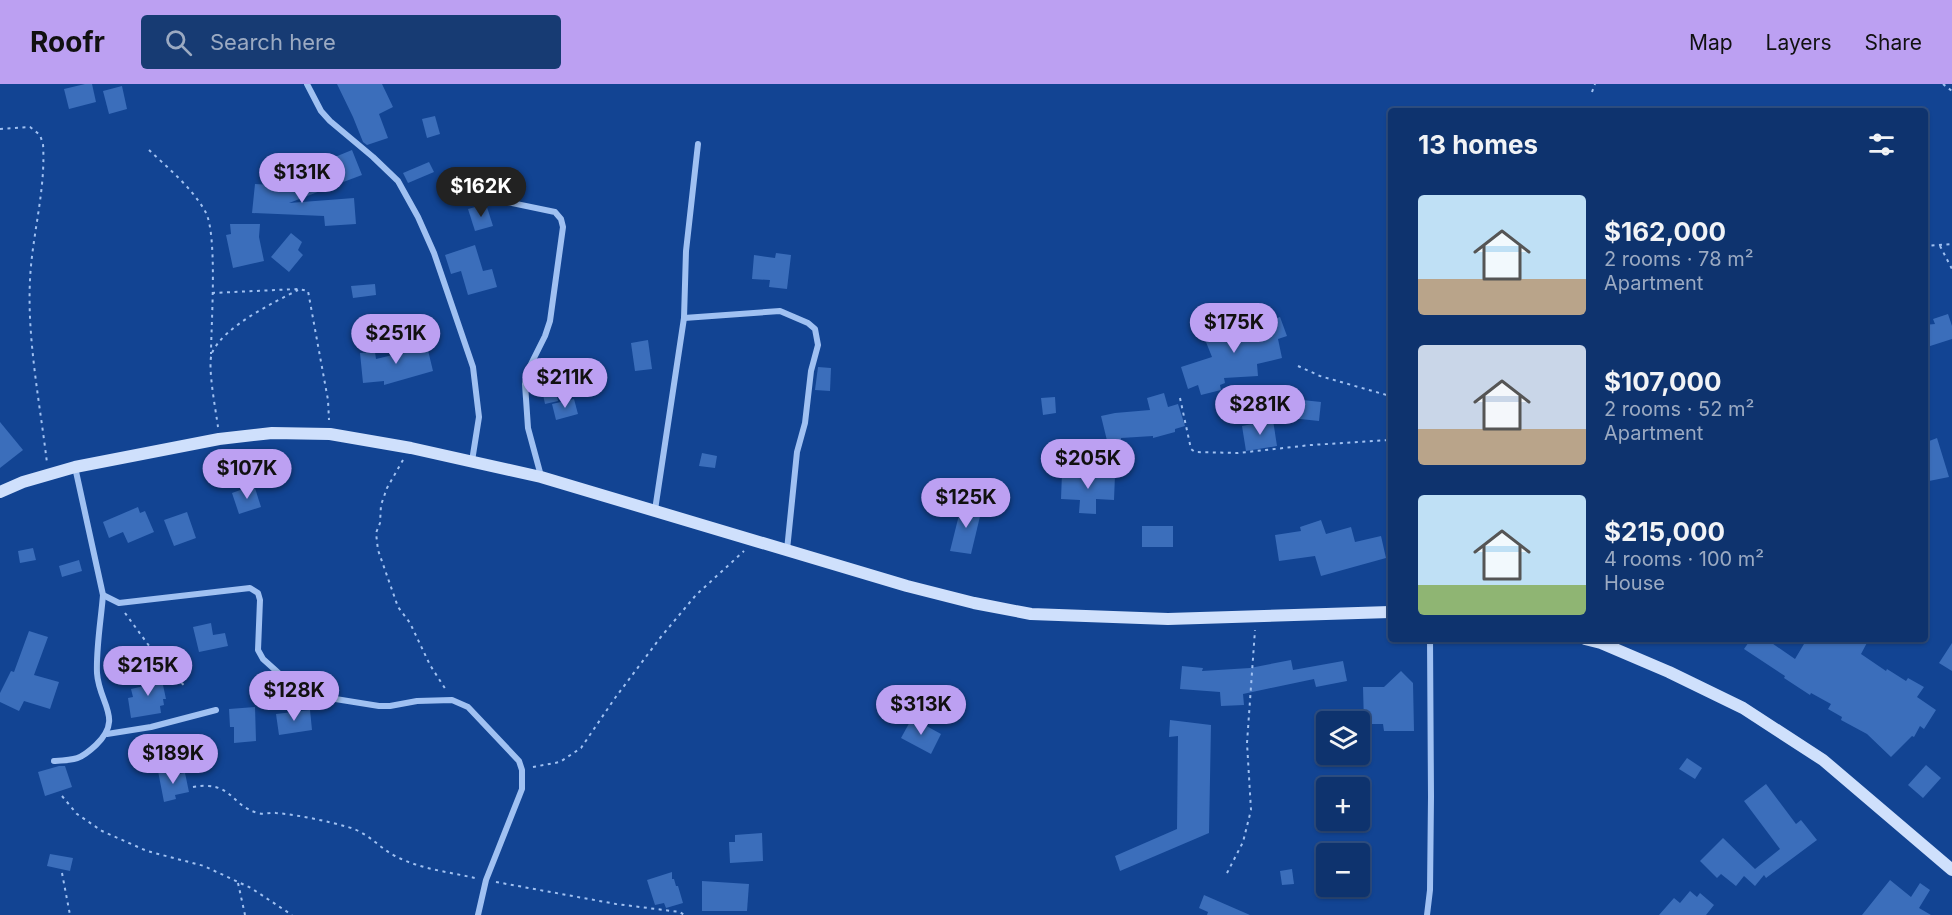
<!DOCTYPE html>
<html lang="en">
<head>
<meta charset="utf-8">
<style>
	:root { --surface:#0e336e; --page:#173b73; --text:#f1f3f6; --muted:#9baac2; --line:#2e4e81; --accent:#bca0f2 }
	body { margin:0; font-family:Inter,sans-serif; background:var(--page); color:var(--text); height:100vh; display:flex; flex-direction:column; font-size:22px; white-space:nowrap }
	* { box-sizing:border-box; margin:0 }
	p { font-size:20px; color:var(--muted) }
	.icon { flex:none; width:33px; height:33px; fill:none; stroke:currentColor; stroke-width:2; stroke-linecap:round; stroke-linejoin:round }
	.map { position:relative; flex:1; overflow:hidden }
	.drawer { position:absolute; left:1388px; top:24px; width:540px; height:534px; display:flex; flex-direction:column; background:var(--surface); border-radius:6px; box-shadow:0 2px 4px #0004,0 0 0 2px var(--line) }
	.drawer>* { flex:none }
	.fabs { position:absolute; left:1316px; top:627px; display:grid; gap:12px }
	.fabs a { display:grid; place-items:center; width:54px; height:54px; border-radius:6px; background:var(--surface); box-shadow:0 2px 4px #0004,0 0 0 2px var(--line); font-size:30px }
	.price { position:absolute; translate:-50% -51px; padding:0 14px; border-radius:21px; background:var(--accent); color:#111; font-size:20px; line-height:39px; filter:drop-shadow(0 2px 3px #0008) }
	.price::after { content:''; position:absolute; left:50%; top:36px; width:18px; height:14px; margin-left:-9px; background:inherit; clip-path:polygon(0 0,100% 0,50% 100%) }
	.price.active { background:#222; color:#fff }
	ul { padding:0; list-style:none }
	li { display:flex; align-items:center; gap:18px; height:150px; padding:0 30px }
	li span { display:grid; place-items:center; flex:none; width:168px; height:120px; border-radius:6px; color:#555 }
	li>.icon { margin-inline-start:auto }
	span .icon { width:72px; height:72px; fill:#fffc; stroke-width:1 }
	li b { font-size:26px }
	h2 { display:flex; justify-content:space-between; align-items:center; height:72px; padding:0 30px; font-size:26px }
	header { display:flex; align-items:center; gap:36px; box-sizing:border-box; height:84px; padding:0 30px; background:var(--accent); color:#111 }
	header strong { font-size:28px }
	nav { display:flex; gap:33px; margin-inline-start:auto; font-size:21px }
	.search { width:420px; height:54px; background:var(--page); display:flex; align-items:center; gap:15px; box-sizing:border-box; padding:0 21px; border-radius:6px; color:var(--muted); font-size:22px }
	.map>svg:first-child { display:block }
	.building { fill:#3b6ebb }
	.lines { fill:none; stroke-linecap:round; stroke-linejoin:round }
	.path { stroke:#a0c1f2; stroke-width:2; stroke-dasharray:3 4.5; stroke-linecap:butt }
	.street { stroke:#a0c1f2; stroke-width:6 }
	.secondary { stroke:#cfe0fc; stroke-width:12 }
</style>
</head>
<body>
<header>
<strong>Roofr</strong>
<div class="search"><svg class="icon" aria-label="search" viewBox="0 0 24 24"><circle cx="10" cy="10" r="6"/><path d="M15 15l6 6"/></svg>Search here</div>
<nav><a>Map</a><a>Layers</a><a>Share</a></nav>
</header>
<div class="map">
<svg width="1952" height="831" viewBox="0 0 1952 831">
	<rect width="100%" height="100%" fill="#124493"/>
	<g class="building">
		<polygon points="85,0 92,0 96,18 69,25 64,5"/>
		<polygon points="337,0 382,0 393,23 379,30 388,54 367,61 363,58 353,33"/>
		<polygon points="122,2 127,25 109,30 103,7"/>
		<polygon points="435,32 440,50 427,54 422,35"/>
		<polygon points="352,66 362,91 330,103 324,87 333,84 330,75"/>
		<polygon points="429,78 434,88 408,99 403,89"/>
		<polygon points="255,100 328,104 289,119 354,114 356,140 325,142 324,132 252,129"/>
		<polygon points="486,120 493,142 475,147 468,125"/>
		<polygon points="230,140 260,140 259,153 264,177 233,184 226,151 231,150"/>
		<polygon points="291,149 302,158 298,166 303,171 289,188 271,173"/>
		<polygon points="475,161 483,187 492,185 497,203 468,211 461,187 451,190 445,171"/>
		<polygon points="776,169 791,171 787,205 769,203 770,196 752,195 754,171 775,174"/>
		<polygon points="375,200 376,211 353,214 351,202"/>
		<polygon points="1948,230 1952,242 1952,255 1927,263 1924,241 1935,240 1933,235"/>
		<polygon points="1280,233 1287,252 1278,255 1282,274 1257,280 1258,292 1224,294 1225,299 1220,301 1221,306 1201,311 1198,301 1188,305 1181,283 1212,273 1200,243 1219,236 1224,247 1254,242"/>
		<polygon points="648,256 652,285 635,287 631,259"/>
		<polygon points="426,258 433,287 384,301 384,297 363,299 360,269 375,268 376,275 401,269 399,264"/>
		<polygon points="818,283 831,284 830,307 815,306"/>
		<polygon points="555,303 558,317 545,320 542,306"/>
		<polygon points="1164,309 1168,323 1178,320 1185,342 1175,345 1175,348 1153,354 1153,352 1121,354 1124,386 1110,387 1111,373 1101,332 1115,329 1150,326 1147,314"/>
		<polygon points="1055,313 1056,329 1043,331 1041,314"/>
		<polygon points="574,315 578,330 556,336 552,320"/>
		<polygon points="1293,315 1321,318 1319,337 1291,334"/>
		<polygon points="1273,336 1277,362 1246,367 1242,342"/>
		<polygon points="0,338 23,366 0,384"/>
		<polygon points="1937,354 1949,393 1929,397 1926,382 1928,381 1924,371 1924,359"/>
		<polygon points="702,369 717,372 715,384 699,382"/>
		<polygon points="1062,389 1115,391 1114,416 1096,415 1096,430 1079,429 1080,416 1061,415"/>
		<polygon points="254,401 261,423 239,430 232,409"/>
		<polygon points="962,419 982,424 971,470 950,467"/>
		<polygon points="138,423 140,429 145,427 154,448 128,459 123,448 109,454 103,438"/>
		<polygon points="187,428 196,454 174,462 164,436"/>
		<polygon points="1321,436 1326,450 1351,443 1355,458 1381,452 1386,474 1321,492 1315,472 1279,477 1275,451 1301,447 1300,443"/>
		<rect x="1142" y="442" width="31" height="21"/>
		<polygon points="33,464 36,476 20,479 18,467"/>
		<polygon points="79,476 82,487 62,493 59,482"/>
		<polygon points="211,539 213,551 225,549 228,562 199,568 193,543"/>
		<polygon points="29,547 48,553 34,591 59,598 50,625 24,617 19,627 0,618 0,609 11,587 14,588"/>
		<polygon points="1751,555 1766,555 1795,575 1807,555 1869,555 1861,570 1886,587 1887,585 1906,597 1908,594 1924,603 1917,613 1936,626 1924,645 1920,642 1914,653 1912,652 1891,673 1867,650 1841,636 1842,633 1828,625 1831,620 1811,609 1810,611 1784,594 1785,592 1744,565"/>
		<polygon points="1952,559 1952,587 1939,579"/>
		<polygon points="1291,576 1293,586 1343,577 1347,597 1316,603 1314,595 1243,610 1244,621 1221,622 1220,608 1180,605 1182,582 1203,584 1202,587 1250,584"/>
		<polygon points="160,587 166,615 163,615 164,621 160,622 161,629 131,634 128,614 133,613 131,605 144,602 143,599 151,598 149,589"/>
		<polygon points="1401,587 1413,599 1414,647 1384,647 1383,640 1364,640 1363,603 1384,603"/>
		<polygon points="255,623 256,657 234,659 234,643 230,643 229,625"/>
		<polygon points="310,626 312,646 279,651 276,630"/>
		<polygon points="912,634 941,650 931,670 901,654"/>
		<polygon points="1170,636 1211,641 1209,749 1120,787 1115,772 1177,745 1178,652 1169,653"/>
		<polygon points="1687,674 1702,684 1695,695 1679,685"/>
		<polygon points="1926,681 1941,694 1923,714 1908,701"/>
		<polygon points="59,682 65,682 72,703 45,712 38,688"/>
		<polygon points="169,685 171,691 185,689 189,708 175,711 176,715 164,718 158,687"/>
		<polygon points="1766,700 1796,740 1801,736 1817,756 1766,794 1764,791 1755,802 1744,792 1736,802 1721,790 1717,794 1700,777 1723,754 1755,785 1780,765 1744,717"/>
		<polygon points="762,749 763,777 730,779 729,758 735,758 735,751"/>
		<polygon points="50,770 73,774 70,787 47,782"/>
		<polygon points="1292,785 1294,800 1282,801 1280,787"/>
		<polygon points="672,788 672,795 674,795 676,802 678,802 683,819 666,824 664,819 655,821 647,796"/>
		<polygon points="1890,796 1911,813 1920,799 1930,806 1919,824 1931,831 1862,831"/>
		<polygon points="702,797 749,800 747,827 702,827"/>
		<polygon points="1690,807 1697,813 1700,809 1714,821 1706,831 1659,831 1674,814 1680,819"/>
		<polygon points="1204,811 1250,831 1207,831 1208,828 1199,824"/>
	</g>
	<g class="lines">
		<g class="path">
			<polyline points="1943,0 1952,7"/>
			<polyline points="1592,8 1595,0"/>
			<path d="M0,45L30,43L40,51L43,60C46,106 32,151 30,196C27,255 40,320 47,379"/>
			<path d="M149,66C168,84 192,104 205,127C218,148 211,242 211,270"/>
			<polyline points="1924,162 1952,160"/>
			<polyline points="1940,162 1952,185"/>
			<polyline points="212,209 298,205 308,207 328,316 329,336"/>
			<polyline points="1298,282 1320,292 1390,312"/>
			<polyline points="1180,314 1191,365 1195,368 1238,369 1311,361 1390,356"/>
			<path d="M218,343C216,327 207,282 212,269C224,242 273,219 298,206"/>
			<polyline points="403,376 387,404 381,421 380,439 376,449 378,466 398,523 410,539 430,581 446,606"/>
			<polyline points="125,529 166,585 186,603"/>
			<polyline points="533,683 560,678 581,664 615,614 660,554 696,511 744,467"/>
			<path d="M193,703C233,696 230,722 258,729C263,731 270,728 276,729C300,731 326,737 348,743C369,749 378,763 395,772C420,785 449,788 475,794"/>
			<polyline points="62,712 77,730 102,747 147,767 204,782 251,804 292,831"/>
			<polyline points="62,789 70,831"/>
			<polyline points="1227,789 1243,758 1251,726 1247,659 1255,546"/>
			<polyline points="496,798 616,820 680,828 684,831"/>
			<polyline points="238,799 245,831"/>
		</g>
		<g class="street">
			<polyline points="307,0 321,27 330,37 373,73 398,97 418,133 434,169 473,283 479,333 472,377"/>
			<polyline points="507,118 555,128 561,135 563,143 550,237 545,252 528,286 525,300 528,344 541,392"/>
			<polyline points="684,234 780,227 808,239 815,245 818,261 811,287 805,339 797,368 787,466"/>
			<polyline points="75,383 103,511 119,519 250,504 258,509 260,516 258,566 263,575 283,593 306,608 323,613 379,622 390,622 417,617 452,616 468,623 519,677 522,686 522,705 486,796 478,831"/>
			<polyline points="655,426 684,234 686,167 698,60"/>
			<polyline points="107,650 151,643 216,626"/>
			<path d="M54,677C75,676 80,676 96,661C124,634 99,620 97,589C96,564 101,536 103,511"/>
			<polyline points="1427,831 1430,806 1431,713 1430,555"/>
		</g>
		<g class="secondary">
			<polyline points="0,408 23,398 75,383 219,355 272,349 330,350 411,364 541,393 907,502 974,519 1031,530 1168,535 1390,528"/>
			<polyline points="1585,555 1601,559 1669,588 1743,624 1823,676 1952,786"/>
		</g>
	</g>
</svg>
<div class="fabs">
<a><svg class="icon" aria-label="layers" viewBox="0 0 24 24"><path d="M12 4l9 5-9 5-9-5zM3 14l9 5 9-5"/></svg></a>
<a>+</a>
<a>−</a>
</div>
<b class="price" style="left:302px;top:120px">$131K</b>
<b class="price active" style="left:481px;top:134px">$162K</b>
<b class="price" style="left:1234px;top:270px">$175K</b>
<b class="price" style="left:396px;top:281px">$251K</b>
<b class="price" style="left:565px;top:325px">$211K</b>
<b class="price" style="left:1260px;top:352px">$281K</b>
<b class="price" style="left:1088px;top:406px">$205K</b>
<b class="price" style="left:247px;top:416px">$107K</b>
<b class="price" style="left:966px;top:445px">$125K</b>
<b class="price" style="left:148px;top:613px">$215K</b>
<b class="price" style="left:294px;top:638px">$128K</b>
<b class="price" style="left:921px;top:652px">$313K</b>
<b class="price" style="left:173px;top:701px">$189K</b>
<section class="drawer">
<h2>13 homes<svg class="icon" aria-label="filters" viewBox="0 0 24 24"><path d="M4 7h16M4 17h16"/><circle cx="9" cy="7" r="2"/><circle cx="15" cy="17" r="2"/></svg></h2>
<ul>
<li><span style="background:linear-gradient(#bfe0f5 70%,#b9a48a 0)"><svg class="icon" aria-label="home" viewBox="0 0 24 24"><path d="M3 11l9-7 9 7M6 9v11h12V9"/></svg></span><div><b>$162,000</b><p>2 rooms · 78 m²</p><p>Apartment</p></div></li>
<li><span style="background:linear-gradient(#c9d6e8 70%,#b9a48a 0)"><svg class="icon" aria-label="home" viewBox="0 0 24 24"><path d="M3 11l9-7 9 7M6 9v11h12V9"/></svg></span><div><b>$107,000</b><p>2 rooms · 52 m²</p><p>Apartment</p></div></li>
<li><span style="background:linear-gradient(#bfe0f5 75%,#8fb573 0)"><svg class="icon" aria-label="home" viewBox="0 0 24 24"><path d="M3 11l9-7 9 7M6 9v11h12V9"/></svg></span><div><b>$215,000</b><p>4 rooms · 100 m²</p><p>House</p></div></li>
</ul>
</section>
</div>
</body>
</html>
